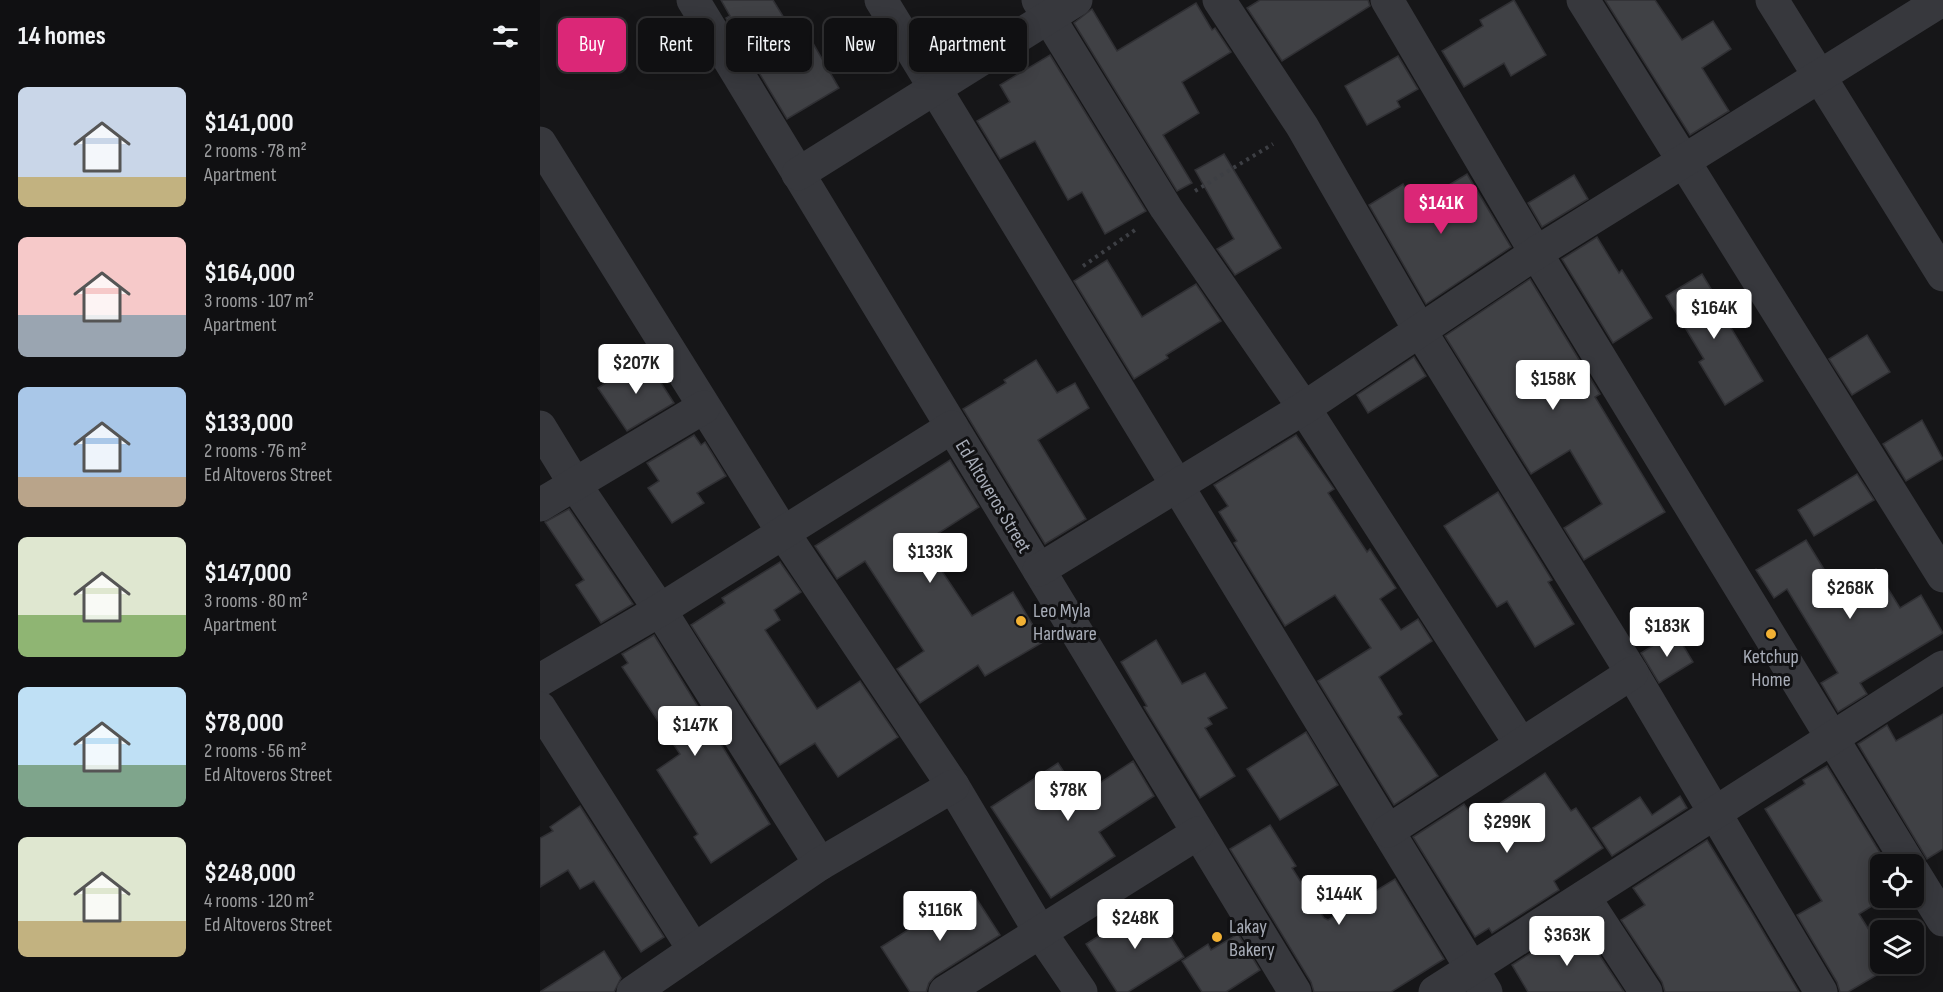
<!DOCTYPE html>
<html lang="en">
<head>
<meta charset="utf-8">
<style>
	:root { --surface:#101012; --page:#19191b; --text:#f1f3f6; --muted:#9c9d9f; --line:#303032; --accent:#db2777 }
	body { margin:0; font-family:"Sofia Sans Condensed",sans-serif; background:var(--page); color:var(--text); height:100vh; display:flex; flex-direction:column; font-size:22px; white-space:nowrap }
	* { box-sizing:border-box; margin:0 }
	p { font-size:20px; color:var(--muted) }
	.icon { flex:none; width:33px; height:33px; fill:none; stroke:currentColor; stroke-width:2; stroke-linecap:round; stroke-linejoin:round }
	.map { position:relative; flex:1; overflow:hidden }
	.drawer { display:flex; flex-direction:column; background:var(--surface); width:540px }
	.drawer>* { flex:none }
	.hud { position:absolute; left:18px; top:18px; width:570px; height:54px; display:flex; gap:12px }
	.tools { position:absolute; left:1330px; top:854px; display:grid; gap:12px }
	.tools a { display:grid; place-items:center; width:54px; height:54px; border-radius:9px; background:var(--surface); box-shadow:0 3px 15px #0003,0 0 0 2px var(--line); font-size:30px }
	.price { position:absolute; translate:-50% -51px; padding:0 14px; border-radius:6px; background:#fff; color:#222; font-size:20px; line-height:39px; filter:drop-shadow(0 2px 3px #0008) }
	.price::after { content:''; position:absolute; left:50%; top:36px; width:18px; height:14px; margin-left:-9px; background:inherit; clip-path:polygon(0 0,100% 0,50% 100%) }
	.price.selected { background:var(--accent); color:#fff }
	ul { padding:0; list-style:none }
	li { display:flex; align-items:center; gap:18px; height:150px; padding:0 18px }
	li span { display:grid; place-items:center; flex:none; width:168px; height:120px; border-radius:9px; color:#555 }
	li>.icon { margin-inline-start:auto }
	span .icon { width:72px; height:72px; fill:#fffc; stroke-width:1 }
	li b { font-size:26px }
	h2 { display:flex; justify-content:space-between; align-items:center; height:72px; padding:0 18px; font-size:26px }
	.tag { padding:0 21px; border-radius:9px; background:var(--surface); box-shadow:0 3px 15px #0003,0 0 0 2px var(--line); font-size:21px; line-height:54px }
	.tag.selected { background:var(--accent); color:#fff }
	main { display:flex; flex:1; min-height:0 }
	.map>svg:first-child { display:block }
	.building { fill:#404145; stroke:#303034; stroke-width:1.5 }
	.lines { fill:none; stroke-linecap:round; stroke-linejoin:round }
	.path { stroke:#3d3f44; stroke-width:4; stroke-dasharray:3 4.5; stroke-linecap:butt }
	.minor { stroke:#37383d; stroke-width:33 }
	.poi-dot { fill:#f2b134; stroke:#111113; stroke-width:2 }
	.labels { text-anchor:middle; stroke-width:6; stroke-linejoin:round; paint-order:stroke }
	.street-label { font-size:20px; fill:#a8adb8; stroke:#111113 }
	.poi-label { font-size:20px; fill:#a8adb8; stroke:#111113; text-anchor:start }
</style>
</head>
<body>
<main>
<section class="drawer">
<h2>14 homes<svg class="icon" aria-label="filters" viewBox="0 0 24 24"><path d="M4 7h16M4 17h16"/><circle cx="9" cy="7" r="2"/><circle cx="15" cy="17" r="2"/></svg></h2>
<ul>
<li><span style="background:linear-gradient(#c9d6e8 75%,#c2b280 0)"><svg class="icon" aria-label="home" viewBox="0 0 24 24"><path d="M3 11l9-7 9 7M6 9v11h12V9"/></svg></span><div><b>$141,000</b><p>2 rooms · 78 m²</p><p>Apartment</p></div></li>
<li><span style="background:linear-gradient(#f6c9c9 65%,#9aa5b1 0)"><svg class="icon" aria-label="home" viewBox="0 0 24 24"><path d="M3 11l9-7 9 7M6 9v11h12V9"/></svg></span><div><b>$164,000</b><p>3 rooms · 107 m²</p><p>Apartment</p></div></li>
<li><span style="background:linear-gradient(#a9c7e8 75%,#b9a48a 0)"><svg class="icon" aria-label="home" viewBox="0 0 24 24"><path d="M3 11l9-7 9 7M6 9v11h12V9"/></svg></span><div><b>$133,000</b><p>2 rooms · 76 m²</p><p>Ed Altoveros Street</p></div></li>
<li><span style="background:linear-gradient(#dfe7d0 65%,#8fb573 0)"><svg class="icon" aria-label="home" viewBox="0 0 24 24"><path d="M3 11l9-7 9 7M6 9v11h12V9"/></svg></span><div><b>$147,000</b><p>3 rooms · 80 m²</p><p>Apartment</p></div></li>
<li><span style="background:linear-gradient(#bfe0f5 65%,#7fa58c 0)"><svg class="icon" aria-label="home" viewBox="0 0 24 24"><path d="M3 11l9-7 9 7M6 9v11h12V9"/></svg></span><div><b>$78,000</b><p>2 rooms · 56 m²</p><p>Ed Altoveros Street</p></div></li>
<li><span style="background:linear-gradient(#dfe7d0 70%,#c2b280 0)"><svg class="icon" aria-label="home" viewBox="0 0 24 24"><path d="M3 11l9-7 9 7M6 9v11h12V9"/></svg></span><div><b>$248,000</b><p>4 rooms · 120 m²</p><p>Ed Altoveros Street</p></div></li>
</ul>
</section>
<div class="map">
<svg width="1403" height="992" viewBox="0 0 1403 992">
	<rect width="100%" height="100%" fill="#161618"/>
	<g class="building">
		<polygon points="181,0 233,0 260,44 270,38 299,88 247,119 186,18 190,16"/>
		<polygon points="720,0 828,0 830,6 742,61 707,8"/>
		<polygon points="974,0 1006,55 971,76 964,63 924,87 902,51 943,26 940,20"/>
		<polygon points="1065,0 1115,0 1142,40 1173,21 1191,49 1162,68 1189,111 1150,135"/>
		<polygon points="656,3 672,30 675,28 691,52 642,82 659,113 623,135 652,183 637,191 534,23 552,9 577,51"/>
		<polygon points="510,55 606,211 565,234 542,192 528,200 495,141 460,159 437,121 470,102 460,85"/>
		<polygon points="858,56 878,89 857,101 860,107 827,125 805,86"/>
		<polygon points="684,154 741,248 695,275 677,249 694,239 655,170"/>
		<polygon points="927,174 971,247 886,304 829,205 863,184 876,205"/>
		<polygon points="1034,175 1048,199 1002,227 988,203"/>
		<polygon points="1057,237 1079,273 1082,270 1112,318 1073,343 1022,259"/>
		<polygon points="567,260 602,317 656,284 681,321 626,355 628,358 594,379 534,281"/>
		<polygon points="1162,274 1182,307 1179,308 1223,381 1185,405 1159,362 1164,359 1126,296"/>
		<polygon points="990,279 1060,394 1055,397 1125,512 1044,560 1024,528 1062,504 1030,450 991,474 905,336"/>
		<polygon points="1327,335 1350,372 1312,395 1289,359"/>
		<polygon points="874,357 886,376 828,413 817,395"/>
		<polygon points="105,358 134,403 87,431 58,388"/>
		<polygon points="496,360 517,393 535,383 549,408 498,440 546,519 505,544 423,409 466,383 464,380"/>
		<polygon points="1382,420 1403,459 1366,481 1343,444"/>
		<polygon points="154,435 161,445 165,442 186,476 157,493 164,503 132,523 108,488 119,481 107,463"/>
		<polygon points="756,435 794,489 788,493 827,552 830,549 856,588 840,599 861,630 878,619 892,641 839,677 862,714 858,717 898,776 854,805 778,681 831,648 795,595 745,626 694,543 697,541 679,512 688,506 674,485"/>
		<polygon points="410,460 439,507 383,543 432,616 473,592 503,642 445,676 438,665 380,703 357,669 384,651 325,561 297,579 275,546"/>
		<polygon points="1317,474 1334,500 1274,536 1258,510"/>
		<polygon points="958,492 1012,580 1008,582 1034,624 995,647 967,601 957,607 904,526"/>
		<polygon points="29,509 93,604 61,623 36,585 44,580 5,522"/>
		<polygon points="1266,540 1298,592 1336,569 1360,608 1381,595 1403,633 1320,683 1327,694 1298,712 1281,683 1298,673 1247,589 1234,598 1216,570"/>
		<polygon points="240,562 261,592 234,610 240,620 225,630 277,709 320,681 358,737 298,777 275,743 240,765 151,625 185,603 182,598"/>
		<polygon points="1135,632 1153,662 1119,683 1101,653"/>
		<polygon points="114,635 230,824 171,863 154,837 158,834 117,770 140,754 82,667 88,663 82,654"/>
		<polygon points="616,640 642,684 665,673 687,708 668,718 672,724 665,728 695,776 660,798 604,707 607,706 581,662"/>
		<polygon points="1403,714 1403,849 1387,859 1318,744 1347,725 1356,741"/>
		<polygon points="766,732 798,785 740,820 707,769"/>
		<polygon points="593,761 614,796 559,832 575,856 511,898 451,807 518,763 540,796"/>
		<polygon points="1287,766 1347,864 1341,864 1340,889 1341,897 1345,898 1319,914 1341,949 1341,963 1350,963 1352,966 1308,992 1300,992 1297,982 1257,915 1282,901 1225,809 1265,784 1263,780"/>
		<polygon points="1005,773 1031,811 1036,808 1063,848 1014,881 1019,890 952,933 949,928 935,937 873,837 924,804 935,820"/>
		<polygon points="1140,796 1147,808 1072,856 1053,828 1100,797 1112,815"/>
		<polygon points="40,806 124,937 101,952 54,881 40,889 28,870 0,887 0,838 13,831 10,827"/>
		<polygon points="730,825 756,866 752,868 784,918 788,920 855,879 904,959 851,992 774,992 771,982 690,849"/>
		<polygon points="1167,840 1211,911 1259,992 1125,992 1122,982 1081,920 1105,905 1093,888"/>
		<polygon points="431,890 460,935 395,976 389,983 386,992 370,992 341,947"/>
		<polygon points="610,904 644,957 588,992 577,992 546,944"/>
		<polygon points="1038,923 1084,992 988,992 972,965"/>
		<polygon points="698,934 720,970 686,992 662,992 642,961 668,944 671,950"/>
		<polygon points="64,951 81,978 74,992 0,992"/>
	</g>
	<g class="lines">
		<g class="path">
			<polyline points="655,191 733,144"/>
			<polyline points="543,266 598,228"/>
		</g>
		<g class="minor">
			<polyline points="153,0 755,992"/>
			<polyline points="341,0 946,992"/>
			<polyline points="498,0 626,208 764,408 980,743"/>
			<polyline points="679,0 762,126 879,329 1092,673 1281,992"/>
			<polyline points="847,0 996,253 1369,864"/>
			<polyline points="1043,0 1403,576"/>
			<polyline points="1232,0 1403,275"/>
			<polyline points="0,143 244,534 413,786 500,932 541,992"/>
			<polyline points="258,174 536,0"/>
			<polyline points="0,427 36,486 120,610 280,864"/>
			<polyline points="0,505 164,407"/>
			<polyline points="499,570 764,408 996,253 1402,0"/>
			<polyline points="0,680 120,610 412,427"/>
			<polyline points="0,708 154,950"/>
			<polyline points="848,831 1092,673"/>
			<polyline points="1374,873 1403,920"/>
			<polyline points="1044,897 1106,992"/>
			<polyline points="93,992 280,864 413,786"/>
			<polyline points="405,992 658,833"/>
			<polyline points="895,992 1403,667"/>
		</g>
	</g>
	<g class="poi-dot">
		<circle cx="481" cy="621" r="6"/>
		<circle cx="1231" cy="634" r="6"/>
		<circle cx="677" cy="937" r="6"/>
	</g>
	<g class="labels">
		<g class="street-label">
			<text transform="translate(454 496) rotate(59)" y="7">Ed Altoveros Street</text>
		</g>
		<g class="poi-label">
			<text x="493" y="617">Leo Myla<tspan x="493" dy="23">Hardware</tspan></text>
			<text x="1231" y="663" text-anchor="middle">Ketchup<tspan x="1231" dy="23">Home</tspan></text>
			<text x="689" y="933">Lakay<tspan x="689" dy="23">Bakery</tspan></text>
		</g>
	</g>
</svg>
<div class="tools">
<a><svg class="icon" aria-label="locate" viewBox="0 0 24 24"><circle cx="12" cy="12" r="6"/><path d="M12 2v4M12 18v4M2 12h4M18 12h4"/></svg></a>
<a><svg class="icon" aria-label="layers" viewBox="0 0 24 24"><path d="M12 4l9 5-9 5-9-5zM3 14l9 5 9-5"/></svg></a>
</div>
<b class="price selected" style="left:901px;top:235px">$141K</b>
<b class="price" style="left:1174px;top:340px">$164K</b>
<b class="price" style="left:96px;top:395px">$207K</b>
<b class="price" style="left:1013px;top:411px">$158K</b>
<b class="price" style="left:390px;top:584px">$133K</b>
<b class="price" style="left:1310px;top:620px">$268K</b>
<b class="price" style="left:1127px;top:658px">$183K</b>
<b class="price" style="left:155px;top:757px">$147K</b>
<b class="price" style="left:528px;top:822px">$78K</b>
<b class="price" style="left:967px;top:854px">$299K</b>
<b class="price" style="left:799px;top:926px">$144K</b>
<b class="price" style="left:400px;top:942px">$116K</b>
<b class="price" style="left:595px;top:950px">$248K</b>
<b class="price" style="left:1027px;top:967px">$363K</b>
<div class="hud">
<a class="tag selected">Buy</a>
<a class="tag">Rent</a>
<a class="tag">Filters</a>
<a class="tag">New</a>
<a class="tag">Apartment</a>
</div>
</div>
</main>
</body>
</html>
